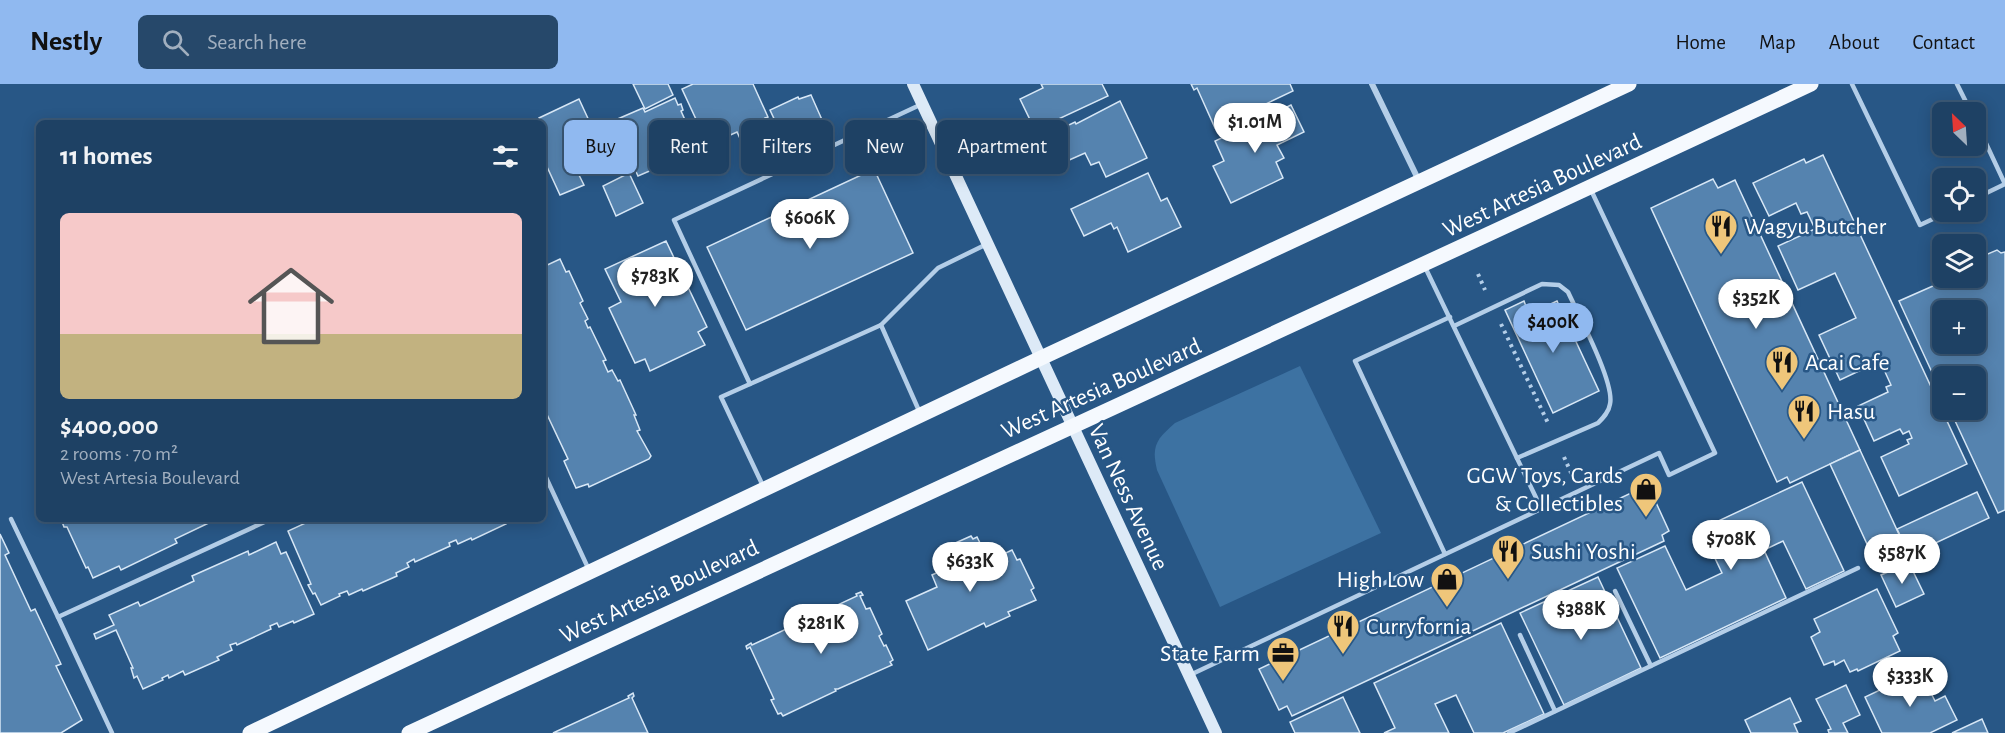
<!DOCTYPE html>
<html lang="en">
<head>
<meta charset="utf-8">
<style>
	:root { --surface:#1e4164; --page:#26486a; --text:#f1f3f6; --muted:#a1afbf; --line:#3c5a78; --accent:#90b9f0 }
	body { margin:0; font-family:"Alegreya Sans",sans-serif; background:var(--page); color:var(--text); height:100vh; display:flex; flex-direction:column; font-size:22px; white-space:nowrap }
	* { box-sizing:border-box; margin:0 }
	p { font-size:20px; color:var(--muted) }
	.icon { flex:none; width:33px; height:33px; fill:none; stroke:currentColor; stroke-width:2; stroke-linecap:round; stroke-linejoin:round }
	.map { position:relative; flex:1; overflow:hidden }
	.details { position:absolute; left:36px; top:36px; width:510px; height:402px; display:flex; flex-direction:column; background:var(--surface); border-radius:9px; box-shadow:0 3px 15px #0003,0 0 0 2px var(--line) }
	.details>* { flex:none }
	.top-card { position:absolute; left:564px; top:36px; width:570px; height:54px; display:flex; gap:12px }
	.needle { width:39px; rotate:335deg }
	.tools { position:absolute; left:1932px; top:18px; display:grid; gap:12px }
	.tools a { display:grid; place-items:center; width:54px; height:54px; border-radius:9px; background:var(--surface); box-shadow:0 3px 15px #0003,0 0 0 2px var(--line); font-size:30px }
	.price { position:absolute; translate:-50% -51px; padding:0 14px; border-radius:21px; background:#fff; color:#222; font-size:20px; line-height:39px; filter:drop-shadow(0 2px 3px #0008) }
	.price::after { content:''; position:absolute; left:50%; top:36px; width:18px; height:14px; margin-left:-9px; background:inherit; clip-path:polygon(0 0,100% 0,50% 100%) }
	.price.on { background:var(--accent); color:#111 }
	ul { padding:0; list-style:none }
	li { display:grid; align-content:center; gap:12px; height:318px; padding:0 24px }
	li span { display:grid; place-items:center; height:186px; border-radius:9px; color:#555 }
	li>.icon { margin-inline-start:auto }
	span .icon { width:108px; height:108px; fill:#fffc; stroke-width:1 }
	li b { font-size:26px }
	h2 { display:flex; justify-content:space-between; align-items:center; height:72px; padding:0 24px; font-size:26px }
	.chip { padding:0 21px; border-radius:9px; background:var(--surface); box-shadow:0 3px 15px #0003,0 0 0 2px var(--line); font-size:21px; line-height:54px }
	.chip.on { background:var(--accent); color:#111 }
	header { display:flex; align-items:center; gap:36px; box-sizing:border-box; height:84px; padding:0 30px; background:var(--accent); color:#111 }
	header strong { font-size:28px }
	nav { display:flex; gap:33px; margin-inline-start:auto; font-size:21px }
	.search { width:420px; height:54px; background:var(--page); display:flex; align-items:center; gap:15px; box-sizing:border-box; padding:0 21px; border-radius:9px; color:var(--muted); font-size:22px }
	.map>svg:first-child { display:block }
	.green { fill:#3d72a2 }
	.building { fill:#5583af; stroke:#d7e7f6; stroke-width:1.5; fill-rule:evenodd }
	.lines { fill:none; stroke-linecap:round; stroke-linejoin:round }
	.path { stroke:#b4cee8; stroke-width:4; stroke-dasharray:3 4.5; stroke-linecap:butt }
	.lane { stroke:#b4cee8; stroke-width:4.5 }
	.street { stroke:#b4cee8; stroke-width:6 }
	.secondary { stroke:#ddeaf7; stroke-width:12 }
	.primary { stroke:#f5f9fe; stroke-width:15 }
	.labels { text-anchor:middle; stroke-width:5; stroke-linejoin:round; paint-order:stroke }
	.street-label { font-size:24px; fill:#fff; stroke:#285786 }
	.poi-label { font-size:24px; fill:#fff; stroke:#285786; text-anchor:start }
</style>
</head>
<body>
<header>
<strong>Nestly</strong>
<div class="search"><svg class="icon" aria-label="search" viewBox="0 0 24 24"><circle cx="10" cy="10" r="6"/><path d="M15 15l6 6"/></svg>Search here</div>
<nav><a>Home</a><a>Map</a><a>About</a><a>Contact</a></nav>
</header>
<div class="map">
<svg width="2005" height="649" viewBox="0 0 2005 649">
	<rect width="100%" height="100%" fill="#285786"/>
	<path class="green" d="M1300,282L1381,449L1220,523L1157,386C1151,361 1157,355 1175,339Z"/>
	<g class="building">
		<polygon points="633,0 668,0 673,11 645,25"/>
		<polygon points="693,0 753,0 768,33 765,34 772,48 743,61 737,48 708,61 682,5"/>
		<polygon points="1041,0 1102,0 1108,12 1035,46 1020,15 1043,4"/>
		<polygon points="1191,0 1290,0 1293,7 1215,44 1197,4 1194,6"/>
		<polygon points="811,11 823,38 812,43 813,45 785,58 770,26 798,13 799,15"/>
		<polygon points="675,14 678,21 681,20 683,26 681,27 696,60 691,63 695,74 670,86 666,75 659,77 661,82 638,92 613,37 643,24 645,28"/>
		<polygon points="579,15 603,67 574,81 584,101 560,111 543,74 543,39 541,39 539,34"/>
		<polygon points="1120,17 1147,74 1106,93 1099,78 1091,81 1085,69 1058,81 1044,53 1075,38 1076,40"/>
		<polygon points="1291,21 1304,48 1277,61 1284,74 1276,78 1283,94 1231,119 1213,82 1224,77 1215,57"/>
		<polygon points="1823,71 1967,380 1899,412 1881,373 1909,360 1907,356 1912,354 1909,347 1903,350 1900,345 1874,357 1858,322 1888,308 1886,303 1891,301 1880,277 1840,296 1819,251 1856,234 1835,189 1798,206 1778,162 1815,145 1807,128 1801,130 1796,119 1769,132 1753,99 1804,75 1806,79"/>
		<polygon points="874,85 913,169 746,246 707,163"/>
		<polygon points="629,89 643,119 616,132 603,102"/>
		<polygon points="1148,89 1161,117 1167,114 1181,143 1128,168 1117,143 1114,145 1111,139 1084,152 1071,125"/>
		<polygon points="1713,95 1718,104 1735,96 1860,366 1790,399 1787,393 1777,398 1651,124"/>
		<polygon points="666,157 707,243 698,248 705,261 650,287 645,275 635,279 609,224 621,218 605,185"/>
		<path d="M1997,166L2001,169L2005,168V426L1998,429L1950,326H1976V292H1942V310L1899,217L1951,194H1976V175ZM1942,226H1976V260H1942Z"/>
		<polygon points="560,175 566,188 569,187 583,217 580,219 588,235 585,237 588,244 590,243 606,276 603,277 608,288 612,286 618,297 620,296 636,331 634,331 640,346 637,347 651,372 649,375 589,403 588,400 576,404 564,377 568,375 543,322 543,183"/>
		<polygon points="1524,217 1529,230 1557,217 1599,307 1553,329 1505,226"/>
		<polygon points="1860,366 1909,472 1879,486 1830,380"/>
		<polygon points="1802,398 1844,487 1806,505 1783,457 1764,466 1786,514 1660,574 1617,484 1665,462 1686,506 1722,489 1701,445"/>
		<polygon points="1648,401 1669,447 1662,451 1664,457 1292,632 1287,622 1279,626 1259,585"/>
		<polygon points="1977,408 1989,434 1910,471 1897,445"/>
		<polygon points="61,435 217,435 175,455 177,459 121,486 119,482 93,494 88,483 86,484 67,443 64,443"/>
		<polygon points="314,435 318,438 325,435 511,435 505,438 506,440 472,456 471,454 458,460 456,456 449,459 450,462 415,478 414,475 407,479 409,483 396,489 397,492 363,507 362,505 349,511 347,507 339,510 340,512 321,521 315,509 313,510 308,501 311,500 288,447"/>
		<polygon points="0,450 9,469 5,471 31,527 35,525 61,580 56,582 82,636 61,649 0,649"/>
		<polygon points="971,452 973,455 977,453 989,477 1012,466 1017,476 1020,475 1034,504 1031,506 1036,516 1008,528 1010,532 986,543 984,539 928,566 906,517 937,503 932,491 945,485 938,471 943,469 942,465"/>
		<polygon points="276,458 281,470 286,468 314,530 294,539 293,537 279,543 277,539 270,542 271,545 237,561 236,559 230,561 232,566 217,573 219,576 185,591 183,587 169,594 168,591 162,594 163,596 143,605 137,592 134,594 131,584 133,584 116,546 96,555 94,550 114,541 109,531 138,518 140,522 194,497 192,492 248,467 249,471"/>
		<polygon points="1909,479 1924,510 1896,523 1881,491"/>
		<polygon points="1598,493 1641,584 1564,621 1520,529"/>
		<polygon points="1877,505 1898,549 1893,552 1900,567 1858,587 1857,585 1850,588 1844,576 1835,581 1834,577 1824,581 1811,553 1820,548 1814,535"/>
		<polygon points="861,508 863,511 860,512 866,525 870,524 882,550 879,552 884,562 886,561 893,576 890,578 892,581 838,605 835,605 836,607 783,632 781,629 778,630 771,616 774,615 750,563 747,565 746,562 751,559 752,561 857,512 856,510"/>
		<polygon points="1501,539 1544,630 1503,649 1474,649 1456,611 1435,620 1449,649 1384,649 1395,644 1374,599"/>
		<polygon points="1920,587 1935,617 1945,612 1957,636 1930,649 1882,649 1865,613"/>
		<polygon points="1846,601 1860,631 1843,639 1848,649 1829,649 1828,646 1831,645 1816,615"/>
		<polygon points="633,609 634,612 632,614 648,649 553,649 629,614 628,612"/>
		<polygon points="1343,613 1360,649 1295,649 1290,638"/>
		<polygon points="1790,614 1801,637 1794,640 1798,649 1751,649 1745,636"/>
		<polygon points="1982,635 1988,649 1952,649"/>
	</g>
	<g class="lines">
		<g class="path">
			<polyline points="1478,190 1485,206"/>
			<polyline points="1501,240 1548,339"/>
			<polyline points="1564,373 1572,391"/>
		</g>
		<g class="lane">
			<polyline points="1852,0 1920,141 1948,128"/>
			<polyline points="1957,0 1971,28"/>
			<polyline points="1976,38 2005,100 1976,114"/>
			<polyline points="1425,183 1541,424"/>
			<polyline points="881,241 938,184 987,160"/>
			<path d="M1454,242L1542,200L1559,201L1568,208C1578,230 1615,299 1610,320C1609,328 1603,334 1598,339L1517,374"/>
			<polyline points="750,300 881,241 920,329"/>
			<polyline points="543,387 589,486"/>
			<polyline points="763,402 721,313 750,300 674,136 922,20"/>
			<polyline points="11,435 58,533"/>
			<polyline points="1445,470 1355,277 1450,233"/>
			<polyline points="1615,507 1651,582"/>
			<polyline points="1520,551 1555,627"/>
			<polyline points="1190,591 1659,369 1669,391 1715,369 1591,106"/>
			<polyline points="112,649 58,533 271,435"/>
			<polyline points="1509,649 1858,484"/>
		</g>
		<polyline class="street" points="1372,0 1419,97"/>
		<polyline class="secondary" points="913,0 1216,649"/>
		<g class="primary">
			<polyline points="250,649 1041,274 1629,0"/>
			<path d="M409,649C875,429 1345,219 1811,0"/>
		</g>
	</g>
	<defs>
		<symbol id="restaurant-pin" viewBox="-11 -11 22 30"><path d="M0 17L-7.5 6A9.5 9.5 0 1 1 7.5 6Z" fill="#efc67a" stroke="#285786"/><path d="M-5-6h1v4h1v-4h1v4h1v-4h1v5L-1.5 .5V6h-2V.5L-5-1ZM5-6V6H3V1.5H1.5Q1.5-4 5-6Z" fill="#111"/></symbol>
		<symbol id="shop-pin" viewBox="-11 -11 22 30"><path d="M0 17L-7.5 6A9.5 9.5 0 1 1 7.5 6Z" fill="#efc67a" stroke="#285786"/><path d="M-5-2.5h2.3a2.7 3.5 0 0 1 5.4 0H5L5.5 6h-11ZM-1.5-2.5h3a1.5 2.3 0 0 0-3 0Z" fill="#111"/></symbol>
		<symbol id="office-pin" viewBox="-11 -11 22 30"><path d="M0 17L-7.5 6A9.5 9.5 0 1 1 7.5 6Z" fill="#efc67a" stroke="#285786"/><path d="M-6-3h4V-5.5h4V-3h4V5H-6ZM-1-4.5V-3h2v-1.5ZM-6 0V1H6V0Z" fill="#111"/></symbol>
	</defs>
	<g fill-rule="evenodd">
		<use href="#restaurant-pin" x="1702" y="123" width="38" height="52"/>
		<use href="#restaurant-pin" x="1763" y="259" width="38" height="52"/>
		<use href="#restaurant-pin" x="1785" y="308" width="38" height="52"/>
		<use href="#shop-pin" x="1627" y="386" width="38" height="52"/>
		<use href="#restaurant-pin" x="1489" y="448" width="38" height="52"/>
		<use href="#shop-pin" x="1428" y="476" width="38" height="52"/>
		<use href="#restaurant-pin" x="1324" y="523" width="38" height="52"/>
		<use href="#office-pin" x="1264" y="550" width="38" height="52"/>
	</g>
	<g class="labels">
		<g class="street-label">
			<text transform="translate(1542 101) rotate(-25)" y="8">West Artesia Boulevard</text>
			<text transform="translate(1101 304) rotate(-24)" y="8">West Artesia Boulevard</text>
			<text transform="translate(1129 413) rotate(65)" y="8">Van Ness Avenue</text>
			<text transform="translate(659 507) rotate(-25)" y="8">West Artesia Boulevard</text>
		</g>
		<g class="poi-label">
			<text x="1744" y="150">Wagyu Butcher</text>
			<text x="1805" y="286">Acai Cafe</text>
			<text x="1827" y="335">Hasu</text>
			<text x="1623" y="399" text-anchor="end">GGW Toys, Cards<tspan x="1623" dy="28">&amp; Collectibles</tspan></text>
			<text x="1531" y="475">Sushi Yoshi</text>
			<text x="1424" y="503" text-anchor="end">High Low</text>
			<text x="1366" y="550">Curryfornia</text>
			<text x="1260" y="577" text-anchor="end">State Farm</text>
		</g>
	</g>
</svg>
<div class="tools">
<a><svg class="needle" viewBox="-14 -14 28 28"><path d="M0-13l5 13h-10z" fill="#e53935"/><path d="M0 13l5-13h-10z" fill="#a1afbf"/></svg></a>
<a><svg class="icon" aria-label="locate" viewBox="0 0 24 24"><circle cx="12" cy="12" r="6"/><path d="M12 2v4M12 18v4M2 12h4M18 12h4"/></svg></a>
<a><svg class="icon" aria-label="layers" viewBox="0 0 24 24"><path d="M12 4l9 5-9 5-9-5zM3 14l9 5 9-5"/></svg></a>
<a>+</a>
<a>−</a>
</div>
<b class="price" style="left:1255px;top:70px">$1.01M</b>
<b class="price" style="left:810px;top:166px">$606K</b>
<b class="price" style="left:655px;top:224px">$783K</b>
<b class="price" style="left:1756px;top:246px">$352K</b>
<b class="price on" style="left:1553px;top:270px">$400K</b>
<b class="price" style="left:1731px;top:487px">$708K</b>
<b class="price" style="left:1902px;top:501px">$587K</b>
<b class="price" style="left:970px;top:509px">$633K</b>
<b class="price" style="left:1581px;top:557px">$388K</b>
<b class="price" style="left:821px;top:571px">$281K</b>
<b class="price" style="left:1910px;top:624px">$333K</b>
<div class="top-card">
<a class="chip on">Buy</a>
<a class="chip">Rent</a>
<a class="chip">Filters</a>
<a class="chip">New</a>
<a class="chip">Apartment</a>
</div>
<section class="details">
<h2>11 homes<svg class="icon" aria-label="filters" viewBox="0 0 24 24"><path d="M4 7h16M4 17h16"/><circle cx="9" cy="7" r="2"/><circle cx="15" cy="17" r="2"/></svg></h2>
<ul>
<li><span style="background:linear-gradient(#f6c9c9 65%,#c2b280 0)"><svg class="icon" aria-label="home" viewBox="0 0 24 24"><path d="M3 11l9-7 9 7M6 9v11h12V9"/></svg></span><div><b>$400,000</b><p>2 rooms · 70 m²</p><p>West Artesia Boulevard</p></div></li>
</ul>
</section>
</div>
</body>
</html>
